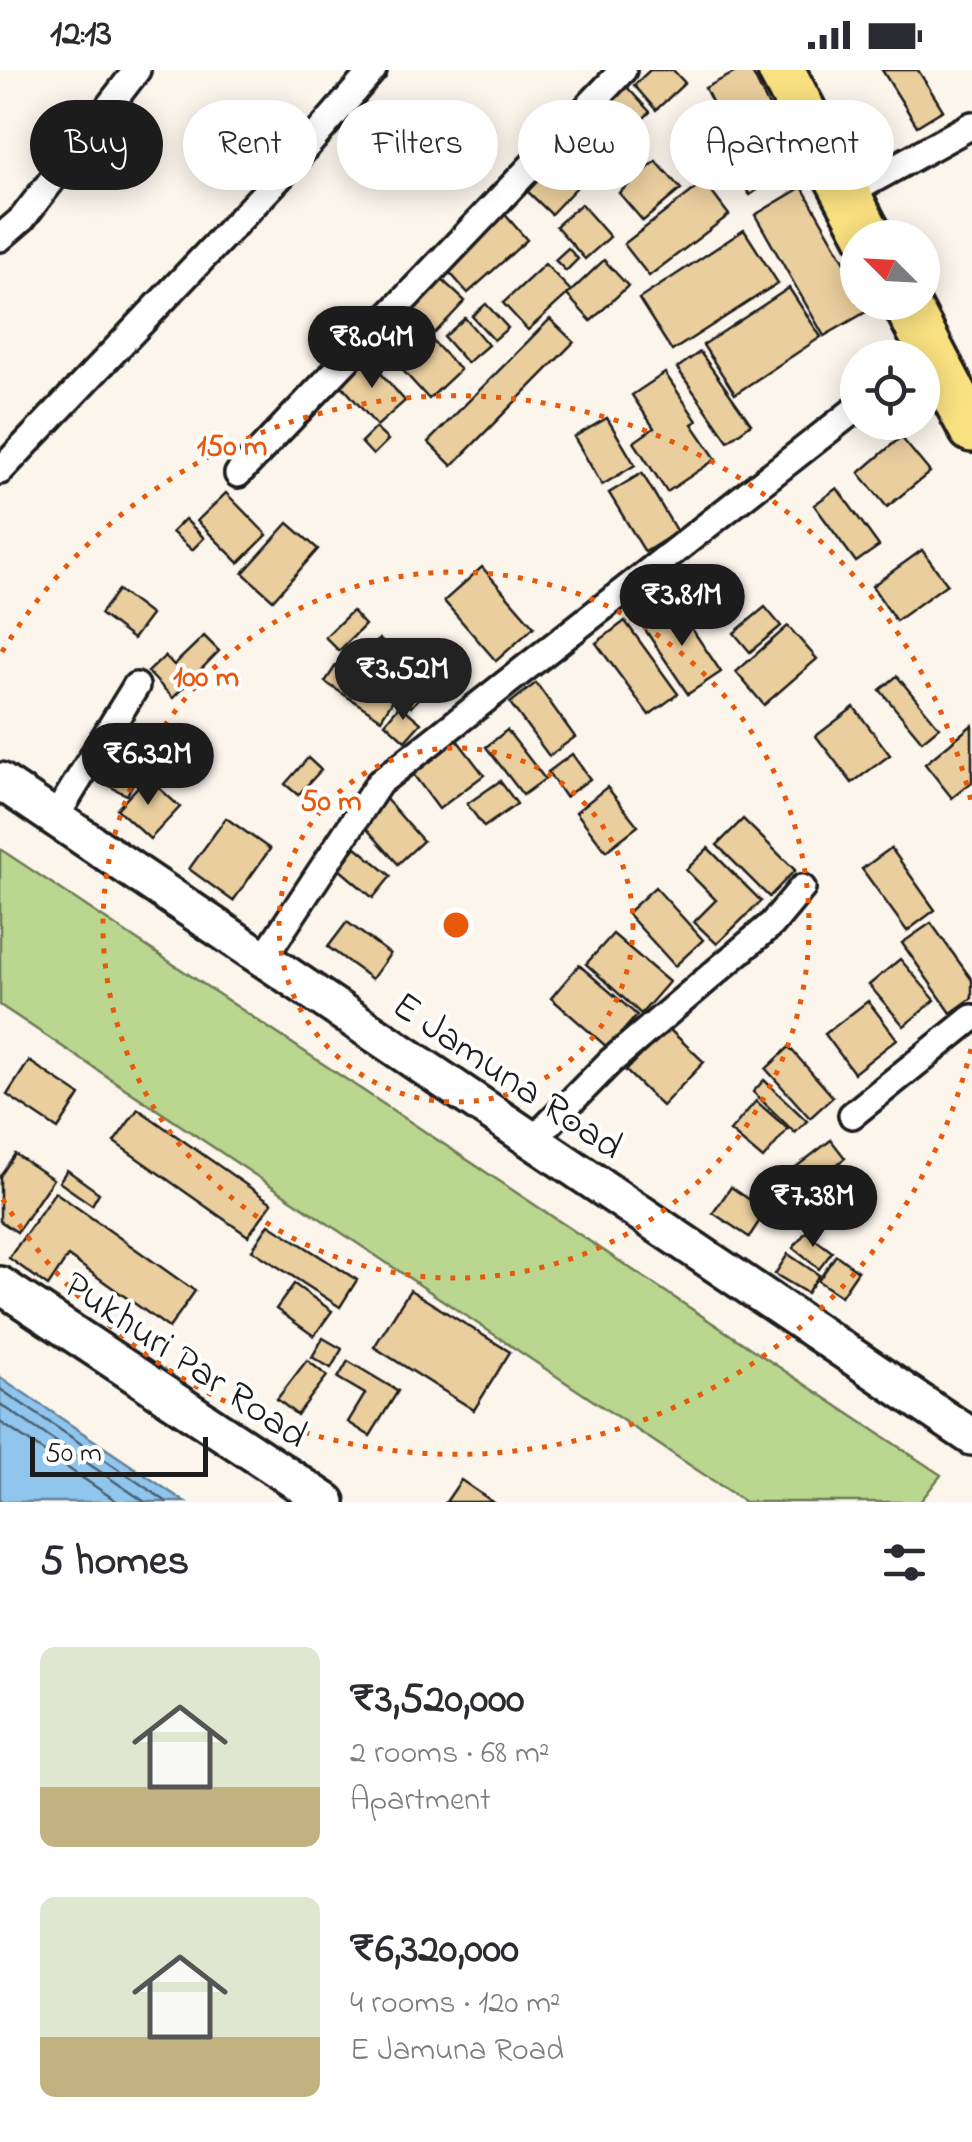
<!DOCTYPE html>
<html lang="en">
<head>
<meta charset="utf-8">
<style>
	:root { --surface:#fff; --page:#f7f7f7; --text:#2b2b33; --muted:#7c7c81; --accent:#1c1c1c }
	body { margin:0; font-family:"Indie Flower",sans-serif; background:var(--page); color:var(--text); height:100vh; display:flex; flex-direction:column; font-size:38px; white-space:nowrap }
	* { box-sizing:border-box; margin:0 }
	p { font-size:32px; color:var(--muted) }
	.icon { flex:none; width:55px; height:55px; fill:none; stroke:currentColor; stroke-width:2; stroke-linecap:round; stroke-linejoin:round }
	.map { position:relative; height:1432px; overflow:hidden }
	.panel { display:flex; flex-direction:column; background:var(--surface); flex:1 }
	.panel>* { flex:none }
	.hud { position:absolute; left:30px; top:30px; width:912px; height:90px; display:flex; gap:20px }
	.needle { width:65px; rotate:294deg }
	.fabs { position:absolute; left:840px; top:150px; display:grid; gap:20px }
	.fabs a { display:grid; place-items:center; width:100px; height:100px; border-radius:50%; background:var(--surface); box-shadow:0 5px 25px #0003; font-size:50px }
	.scale { position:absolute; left:30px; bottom:25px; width:178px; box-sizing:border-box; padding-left:10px; border:5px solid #1c1c1c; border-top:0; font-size:28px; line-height:35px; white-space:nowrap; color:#1c1c1c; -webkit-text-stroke:8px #fff; paint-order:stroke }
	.price { position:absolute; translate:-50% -85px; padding:0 22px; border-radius:35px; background:var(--accent); color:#fff; font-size:32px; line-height:65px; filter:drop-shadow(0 2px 5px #0008) }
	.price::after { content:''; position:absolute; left:50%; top:60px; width:30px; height:22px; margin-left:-15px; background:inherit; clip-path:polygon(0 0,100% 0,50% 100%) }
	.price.active { background:#222; color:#fff }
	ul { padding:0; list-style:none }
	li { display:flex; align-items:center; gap:30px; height:250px; padding:0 40px }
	li span { display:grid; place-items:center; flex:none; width:280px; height:200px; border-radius:15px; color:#555 }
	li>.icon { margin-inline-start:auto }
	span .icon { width:120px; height:120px; fill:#fffc; stroke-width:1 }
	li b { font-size:42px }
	h2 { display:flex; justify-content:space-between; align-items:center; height:120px; padding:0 40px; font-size:42px }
	.pill { padding:0 35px; border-radius:45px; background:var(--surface); box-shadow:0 5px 25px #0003; font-size:35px; line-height:90px }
	.pill.active { background:var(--accent); color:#fff }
	.status { display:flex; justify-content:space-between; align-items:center; height:70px; padding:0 50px; background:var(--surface); direction:ltr }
	.status svg { height:28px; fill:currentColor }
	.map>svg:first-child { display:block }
	.green { fill:#bbd78f; stroke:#6c7a56; stroke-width:2.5 }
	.water { fill:#90c5ee; stroke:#62819a; stroke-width:2.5 }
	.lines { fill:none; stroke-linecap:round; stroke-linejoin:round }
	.shore { stroke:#4a6070; stroke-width:2.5 }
	.building { fill:#eace9e; stroke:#1c1c1c; stroke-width:2.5 }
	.street-casing { stroke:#1c1c1c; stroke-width:32 }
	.secondary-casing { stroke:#1c1c1c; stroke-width:42 }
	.highway-casing { stroke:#1c1c1c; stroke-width:52 }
	.street { stroke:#fff; stroke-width:25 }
	.secondary { stroke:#fff; stroke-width:35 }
	.highway { stroke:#f9e181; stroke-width:45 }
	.ring { fill:none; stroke:#e8590c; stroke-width:5; stroke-dasharray:5 10 }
	.labels { text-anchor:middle; stroke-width:8; stroke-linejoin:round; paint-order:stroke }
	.street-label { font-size:40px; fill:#1c1c1c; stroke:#fff }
	.centre { fill:#e8590c; stroke:#fff; stroke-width:5 }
	.ring-label { font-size:30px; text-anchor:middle; font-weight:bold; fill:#e8590c; stroke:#fff; stroke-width:8; stroke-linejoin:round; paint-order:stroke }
</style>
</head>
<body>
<div class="status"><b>12:13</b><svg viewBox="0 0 49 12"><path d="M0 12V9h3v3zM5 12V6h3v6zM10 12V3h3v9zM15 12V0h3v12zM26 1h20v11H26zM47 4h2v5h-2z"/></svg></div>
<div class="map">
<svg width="972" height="1432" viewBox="0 0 972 1432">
	<rect width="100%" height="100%" fill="#fbf5ec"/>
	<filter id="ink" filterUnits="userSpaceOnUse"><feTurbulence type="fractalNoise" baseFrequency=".01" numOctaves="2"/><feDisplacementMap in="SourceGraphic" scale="20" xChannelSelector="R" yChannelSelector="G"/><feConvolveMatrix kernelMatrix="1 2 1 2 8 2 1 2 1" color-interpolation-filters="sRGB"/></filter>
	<g filter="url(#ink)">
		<polygon class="green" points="0,779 941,1405 920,1432 745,1432 0,935"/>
		<polygon class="water" points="0,1307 185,1432 0,1432"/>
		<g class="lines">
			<g class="shore">
				<polyline points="0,1319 167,1432"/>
				<polyline points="0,1334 145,1432"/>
				<polyline points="0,1352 118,1432"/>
			</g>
		</g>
		<g class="building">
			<polygon points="650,0 673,0 685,13 656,40 634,15"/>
			<polygon points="740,0 751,0 780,59 737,81 705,18"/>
			<polygon points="882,0 918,0 943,40 917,56"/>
			<polygon points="625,15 650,42 602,89 576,62"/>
			<polygon points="707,49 724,74 705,87 688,62"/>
			<polygon points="778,68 796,93 750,125 732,100"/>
			<polygon points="569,71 596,97 551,144 524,118"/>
			<polygon points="656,91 681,119 643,151 619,123"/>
			<polygon points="704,112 729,145 649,206 624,174"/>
			<polygon points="802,117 858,215 858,232 867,232 871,239 824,266 755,145"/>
			<polygon points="581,134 610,167 585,189 556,156"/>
			<polygon points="502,141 527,170 468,223 443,195"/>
			<polygon points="744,160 778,213 672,281 639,229"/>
			<polygon points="568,178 578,189 566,201 555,190"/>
			<polygon points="604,190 628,216 591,251 567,225"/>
			<polygon points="545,194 571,221 528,260 503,233"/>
			<polygon points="438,206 465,231 435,263 408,238"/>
			<polygon points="789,218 821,267 735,324 703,275"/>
			<polygon points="486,234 508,258 494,270 472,246"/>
			<polygon points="465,248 488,275 467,293 444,267"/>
			<polygon points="550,249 574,272 452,396 428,372"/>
			<polygon points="429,267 460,300 429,329 398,295"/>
			<polygon points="700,282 751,354 728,371 677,298"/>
			<polygon points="366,286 405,331 377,356 338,311"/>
			<polygon points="665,303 697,351 692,354 716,389 667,422 634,372 654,358 632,325"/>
			<polygon points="607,348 635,395 602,415 574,367"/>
			<polygon points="375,358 388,370 373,385 361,372"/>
			<polygon points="901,367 930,402 887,437 859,403"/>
			<polygon points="642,403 677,462 645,482 609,423"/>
			<polygon points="837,418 879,476 856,492 814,435"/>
			<polygon points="226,423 267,465 239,493 197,451"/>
			<polygon points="185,449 204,468 192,480 172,462"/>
			<polygon points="288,453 318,479 273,530 243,503"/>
			<polygon points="922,480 947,514 896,551 872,516"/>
			<polygon points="482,497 534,557 496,591 444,531"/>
			<polygon points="118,520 151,545 133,569 100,544"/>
			<polygon points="675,534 721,602 688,624 642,555"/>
			<polygon points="765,537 781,556 750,582 734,563"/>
			<polygon points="352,541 365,555 339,581 325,567"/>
			<polygon points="625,551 678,624 649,645 596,573"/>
			<polygon points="788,556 817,589 764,635 736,602"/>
			<polygon points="204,566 219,581 173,628 148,602 165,586 174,595"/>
			<polygon points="379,569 430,616 411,637 361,591"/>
			<polygon points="337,594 393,630 381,649 325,612"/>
			<polygon points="897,606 939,657 922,671 880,620"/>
			<polygon points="536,613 575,667 549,686 510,633"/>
			<polygon points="400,635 421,653 405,671 385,653"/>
			<polygon points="854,637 890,685 852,713 816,666"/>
			<polygon points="972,655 972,712 952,728 925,694"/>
			<polygon points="507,660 545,709 523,725 486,677"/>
			<polygon points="457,670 484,705 439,739 413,704"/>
			<polygon points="572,684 590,709 565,727 548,702"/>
			<polygon points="308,688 321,700 298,725 285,714"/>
			<polygon points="121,695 138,703 127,725 111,717"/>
			<polygon points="147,707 180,737 150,769 117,739"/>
			<polygon points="500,711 517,734 484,757 467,734"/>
			<polygon points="607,717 638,756 606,781 576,742"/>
			<polygon points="385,728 423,771 398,794 360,751"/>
			<polygon points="226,748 270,779 233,831 189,799"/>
			<polygon points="743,749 795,800 769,827 717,775"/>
			<polygon points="356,777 391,806 373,828 339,799"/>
			<polygon points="708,778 761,831 717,874 694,852 716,830 686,800"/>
			<polygon points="891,778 935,840 907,861 862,799"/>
			<polygon points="655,817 703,870 675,896 627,843"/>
			<polygon points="347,852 390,884 372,909 328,877"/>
			<polygon points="931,853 972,910 972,928 951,943 902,873"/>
			<polygon points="613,864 669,912 641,944 586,894"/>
			<polygon points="900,889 935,930 904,956 869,915"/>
			<polygon points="579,895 637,945 608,978 551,928"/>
			<polygon points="868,931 897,969 854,1003 825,964"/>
			<polygon points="668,958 704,992 662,1036 626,1001"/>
			<polygon points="789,977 833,1027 810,1048 766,999"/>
			<polygon points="29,991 80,1025 58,1059 7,1025"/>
			<polygon points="764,1010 807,1051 795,1063 753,1022"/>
			<polygon points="756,1031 788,1059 763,1089 730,1061"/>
			<polygon points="138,1039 272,1133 248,1166 114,1072"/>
			<polygon points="831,1070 845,1088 811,1116 796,1097"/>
			<polygon points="15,1084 53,1109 17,1162 0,1151 0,1106"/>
			<polygon points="67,1100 99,1123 92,1135 59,1112"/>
			<polygon points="731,1117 766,1141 749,1167 713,1143"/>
			<polygon points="55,1122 195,1221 169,1258 68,1186 48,1216 9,1188"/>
			<polygon points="269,1154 357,1210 340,1237 252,1180"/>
			<polygon points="806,1162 832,1182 819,1199 793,1178"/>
			<polygon points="788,1184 819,1205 807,1223 775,1204"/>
			<polygon points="836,1185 858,1201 841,1226 818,1211"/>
			<polygon points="294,1214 332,1241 314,1266 276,1239"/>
			<polygon points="410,1220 510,1282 474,1340 374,1277"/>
			<polygon points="323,1268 342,1279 331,1298 312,1287"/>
			<polygon points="307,1290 327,1306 297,1345 277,1329"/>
			<polygon points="348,1291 398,1321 370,1366 348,1352 365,1324 338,1308"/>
			<polygon points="461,1410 493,1432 446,1432"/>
		</g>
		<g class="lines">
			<defs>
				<g id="street">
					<polyline points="847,124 972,55"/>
					<polyline points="0,168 22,149 137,0"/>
					<polyline points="0,401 280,107 373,0"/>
					<polyline points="238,404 623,0"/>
					<polyline points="55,748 136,616"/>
					<polyline points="263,889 379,713 858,337"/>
					<polyline points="852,1045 972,948"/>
					<polyline points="532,1071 610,992 772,854 802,818"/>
				</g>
				<g id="secondary">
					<polyline points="0,711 972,1367"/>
					<polyline points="0,1215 327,1432"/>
				</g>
				<g id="highway">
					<polyline points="781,0 870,168"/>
					<polyline points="905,232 972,359"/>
				</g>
			</defs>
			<use href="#street" class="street-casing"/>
			<use href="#secondary" class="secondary-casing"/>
			<use href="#highway" class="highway-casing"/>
			<use href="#street" class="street"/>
			<use href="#secondary" class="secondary"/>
			<use href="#highway" class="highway"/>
		</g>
	</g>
	<g class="ring">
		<circle cx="456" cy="855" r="177"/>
		<circle cx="456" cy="855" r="353"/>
		<path d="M971 979A530 530 0 0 1 2 1128M2 582A530 530 0 0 1 971 731"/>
	</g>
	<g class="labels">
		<g class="street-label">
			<text transform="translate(509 1004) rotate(34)" y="14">E Jamuna Road</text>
			<text transform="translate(187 1288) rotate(34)" y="14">Pukhuri Par Road</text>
		</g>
	</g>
	<circle cx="456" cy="855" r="15" class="centre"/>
	<g class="ring-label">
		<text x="232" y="385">150 m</text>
		<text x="206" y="616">100 m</text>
		<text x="331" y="740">50 m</text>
	</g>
</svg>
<div class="fabs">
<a><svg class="needle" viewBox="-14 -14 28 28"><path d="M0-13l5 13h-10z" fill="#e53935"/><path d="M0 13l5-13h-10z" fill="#7c7c81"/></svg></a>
<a><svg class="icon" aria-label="locate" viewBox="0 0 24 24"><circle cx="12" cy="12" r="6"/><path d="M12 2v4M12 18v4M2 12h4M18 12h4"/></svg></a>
</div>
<div class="scale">50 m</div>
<b class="price" style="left:372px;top:321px">₹8.04M</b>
<b class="price" style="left:682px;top:579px">₹3.81M</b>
<b class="price active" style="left:403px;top:653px">₹3.52M</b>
<b class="price" style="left:148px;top:738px">₹6.32M</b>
<b class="price" style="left:813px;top:1180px">₹7.38M</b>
<div class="hud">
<a class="pill active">Buy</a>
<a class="pill">Rent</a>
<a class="pill">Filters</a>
<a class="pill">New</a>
<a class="pill">Apartment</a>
</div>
</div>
<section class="panel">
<h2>5 homes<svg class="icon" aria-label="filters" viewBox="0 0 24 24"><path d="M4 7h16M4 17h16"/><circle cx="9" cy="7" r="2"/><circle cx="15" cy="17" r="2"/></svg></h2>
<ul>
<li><span style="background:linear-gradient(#dfe7d0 70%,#c2b280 0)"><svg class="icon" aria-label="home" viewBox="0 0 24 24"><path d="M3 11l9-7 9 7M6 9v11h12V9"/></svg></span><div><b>₹3,520,000</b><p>2 rooms · 68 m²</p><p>Apartment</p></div></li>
<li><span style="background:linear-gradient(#dfe7d0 70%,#c2b280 0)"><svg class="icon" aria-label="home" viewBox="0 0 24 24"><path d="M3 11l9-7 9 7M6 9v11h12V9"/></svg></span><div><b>₹6,320,000</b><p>4 rooms · 120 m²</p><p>E Jamuna Road</p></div></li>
</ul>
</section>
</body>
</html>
